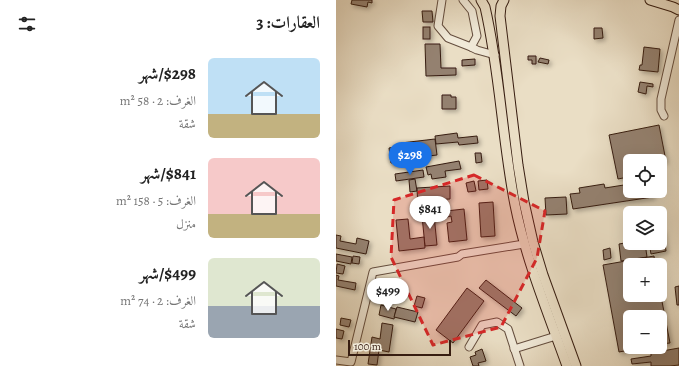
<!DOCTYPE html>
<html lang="ar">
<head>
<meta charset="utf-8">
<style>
	:root { --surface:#fff; --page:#f6f6f6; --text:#222; --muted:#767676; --accent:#1a73e8 }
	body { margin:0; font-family:Alegreya,Amiri,serif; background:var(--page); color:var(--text); direction:rtl; height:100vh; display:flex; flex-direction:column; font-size:15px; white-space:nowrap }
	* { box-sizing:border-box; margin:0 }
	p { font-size:13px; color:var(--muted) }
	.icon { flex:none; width:22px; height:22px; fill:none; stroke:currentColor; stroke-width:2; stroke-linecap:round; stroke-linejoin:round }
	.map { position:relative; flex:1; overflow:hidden; direction:ltr }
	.drawer { display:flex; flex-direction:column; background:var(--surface); width:336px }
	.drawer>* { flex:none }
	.buttons { position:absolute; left:287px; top:154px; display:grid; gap:8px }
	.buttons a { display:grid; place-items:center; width:44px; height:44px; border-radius:6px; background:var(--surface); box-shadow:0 4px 16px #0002; font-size:20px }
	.scale { position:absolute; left:12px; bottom:10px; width:103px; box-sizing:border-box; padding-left:4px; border:2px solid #371d11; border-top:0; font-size:11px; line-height:14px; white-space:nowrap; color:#371d11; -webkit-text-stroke:3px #f1ead9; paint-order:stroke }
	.price { position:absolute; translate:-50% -34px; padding:0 9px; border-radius:14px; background:#fff; color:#222; font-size:13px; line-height:26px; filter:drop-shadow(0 1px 2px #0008) }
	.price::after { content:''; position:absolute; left:50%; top:24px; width:12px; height:9px; margin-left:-6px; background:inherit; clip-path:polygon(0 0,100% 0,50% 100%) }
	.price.selected { background:var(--accent); color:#fff }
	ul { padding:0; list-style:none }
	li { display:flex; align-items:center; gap:12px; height:100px; padding:0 16px }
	li span { display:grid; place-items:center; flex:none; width:112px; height:80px; border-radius:6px; color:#555 }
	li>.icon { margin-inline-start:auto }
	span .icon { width:48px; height:48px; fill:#fffc; stroke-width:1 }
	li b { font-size:17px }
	h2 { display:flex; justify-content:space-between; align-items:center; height:48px; padding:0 16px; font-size:17px }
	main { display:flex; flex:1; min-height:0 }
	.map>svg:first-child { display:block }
	.building { fill:#94816f; stroke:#371d11; filter:url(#shadow) }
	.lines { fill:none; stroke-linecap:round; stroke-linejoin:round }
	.minor-casing { stroke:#644d3e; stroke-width:9 }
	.major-casing { stroke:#371d11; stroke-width:11 }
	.minor { stroke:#f1ead9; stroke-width:7 }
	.major { stroke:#eadec5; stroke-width:9 }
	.marked { fill:#d62828; fill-opacity:0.2; stroke:#d62828; stroke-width:3; stroke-dasharray:8 5; stroke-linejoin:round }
</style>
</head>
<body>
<main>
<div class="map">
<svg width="343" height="366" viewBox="0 0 343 366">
	<defs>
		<filter id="shadow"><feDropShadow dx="2.5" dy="2.5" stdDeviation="2" flood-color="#0004"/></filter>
	</defs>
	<rect width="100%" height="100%" fill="#eadec5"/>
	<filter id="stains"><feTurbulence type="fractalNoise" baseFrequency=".005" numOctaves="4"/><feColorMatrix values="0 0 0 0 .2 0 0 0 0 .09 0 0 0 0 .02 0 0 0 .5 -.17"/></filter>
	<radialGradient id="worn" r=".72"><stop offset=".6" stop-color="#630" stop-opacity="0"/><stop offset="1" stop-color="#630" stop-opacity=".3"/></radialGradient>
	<g class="building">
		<polygon points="16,0 36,0 36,3 32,2 31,7 15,4"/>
		<polygon points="86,11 96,11 97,22 87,22"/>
		<rect x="87" y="27" width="7" height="12"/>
		<polygon points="258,28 266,28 267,38 258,39"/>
		<polygon points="89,44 104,44 105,68 120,68 120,75 90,76"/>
		<polygon points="308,47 324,49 322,72 303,70 304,65 306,65"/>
		<polygon points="192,56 200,56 200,64 196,64 196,60 192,60"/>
		<polygon points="204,58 213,60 212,64 202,62"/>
		<polygon points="139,59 139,65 126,66 126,60"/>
		<polygon points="304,82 317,84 317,87 311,86 310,94 302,92"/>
		<polygon points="106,95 115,95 115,97 120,97 120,109 106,109"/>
		<polygon points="323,125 330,161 324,162 294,161 294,167 290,168 292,177 282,179 273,135"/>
		<polygon points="121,133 122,138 141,136 142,143 123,145 122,142 100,144 99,136"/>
		<polygon points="99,139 101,155 67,159 65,143"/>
		<polygon points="65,146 67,161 55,163 53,148"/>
		<polygon points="139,153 145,153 146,162 140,163"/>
		<polygon points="123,161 125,169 109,171 110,177 96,179 95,174 92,175 90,167"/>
		<polygon points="87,170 88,177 60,181 59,174"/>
		<polygon points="79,179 81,191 74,192 73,180"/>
		<polygon points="151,180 152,189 143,190 142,181"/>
		<polygon points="138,181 140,191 132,192 130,183"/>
		<polygon points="268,184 269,188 294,184 294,191 316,191 317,197 237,209 234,194 244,193 243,188"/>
		<polygon points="114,186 114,199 89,200 90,209 82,209 81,188"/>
		<polygon points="230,197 231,214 210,215 209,198"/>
		<polygon points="157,202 159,236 145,237 143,203"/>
		<polygon points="128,209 131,240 113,242 111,223 116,222 115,216 111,217 110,211"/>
		<polygon points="98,215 101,245 89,246 86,216"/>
		<polygon points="72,219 74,239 88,237 89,248 63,251 60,220"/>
		<polygon points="327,230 330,251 315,254 313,243 324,243 324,231"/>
		<polygon points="0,235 5,236 4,241 20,244 21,238 33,241 30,254 0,248"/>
		<polygon points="294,242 309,243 311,257 285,261 283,244"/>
		<polygon points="274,248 275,258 268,260 267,250"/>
		<polygon points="0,254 16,257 15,264 0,261"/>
		<polygon points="17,256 24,257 23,264 16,263"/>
		<polygon points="318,256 319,265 294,265 294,295 324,295 324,291 334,343 324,344 324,317 294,317 294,347 310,347 283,352 267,265"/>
		<polygon points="1,264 9,266 7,274 0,273"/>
		<polygon points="0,275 3,276 2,280 20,283 19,290 0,286"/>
		<polygon points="150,280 186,308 180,316 143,288"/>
		<polygon points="343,286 343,305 341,305 339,287"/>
		<polygon points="131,288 148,301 117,343 100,330"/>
		<polygon points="81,296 89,298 86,308 78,306"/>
		<polygon points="45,305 60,309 58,319 43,315"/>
		<polygon points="61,307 82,312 79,322 58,317"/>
		<polygon points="5,318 15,320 13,327 4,325"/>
		<polygon points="46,323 57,325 53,352 43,350 41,365 32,364 36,337 44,339"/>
		<polygon points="0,329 8,331 6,339 0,338"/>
		<polygon points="343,348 343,365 334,366 315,366 315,362 296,364 295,359 315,356 315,353"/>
		<polygon points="146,349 150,361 142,363 143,366 137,366 134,357 140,355 139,352"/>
	</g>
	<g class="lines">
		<defs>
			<g id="minor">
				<polyline points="106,0 102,26 112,38 135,47 141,50 159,55"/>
				<polyline points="127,0 136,11 141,36 135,47"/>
				<polyline points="328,116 325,110 325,99 343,20"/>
				<polyline points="133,347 146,325 161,322 172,329 184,366"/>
				<polyline points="178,349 220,336"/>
				<polyline points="0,360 15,362 37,272 122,257 126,254 188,244"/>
			</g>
			<g id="major">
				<path d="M145,0L149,7C164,72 166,139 179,205C190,260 212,313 231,366"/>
				<polyline points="168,0 165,6 164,16 182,165 188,202 197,242 207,275 240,366"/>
				<polyline points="314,0 337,7 343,10"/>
			</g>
		</defs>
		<use href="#minor" class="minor-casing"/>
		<use href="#major" class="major-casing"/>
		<use href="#minor" class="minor"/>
		<use href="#major" class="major"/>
	</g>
	<path class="marked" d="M138,175L209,211L201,258L165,327L97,345L55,257L58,200Z"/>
	<rect width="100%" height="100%" filter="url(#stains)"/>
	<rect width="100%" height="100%" fill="url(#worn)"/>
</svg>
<div class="buttons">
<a><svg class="icon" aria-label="locate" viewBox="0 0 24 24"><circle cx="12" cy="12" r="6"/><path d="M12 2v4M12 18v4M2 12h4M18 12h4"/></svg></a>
<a><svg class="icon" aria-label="layers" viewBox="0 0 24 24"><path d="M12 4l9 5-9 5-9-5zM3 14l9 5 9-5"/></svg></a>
<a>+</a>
<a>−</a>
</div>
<div class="scale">100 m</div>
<b class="price selected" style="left:74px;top:176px">$298</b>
<b class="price" style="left:94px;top:230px">$841</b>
<b class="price" style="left:52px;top:312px">$499</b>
</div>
<section class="drawer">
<h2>العقارات: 3<svg class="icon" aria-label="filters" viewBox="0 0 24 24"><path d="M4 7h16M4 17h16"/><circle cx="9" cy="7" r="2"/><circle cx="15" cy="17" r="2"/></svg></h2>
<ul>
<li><span style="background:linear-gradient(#bfe0f5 70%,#c2b280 0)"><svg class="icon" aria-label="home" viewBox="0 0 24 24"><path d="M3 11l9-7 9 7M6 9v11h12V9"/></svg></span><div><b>$298/شهر</b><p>الغرف: 2 · 58 m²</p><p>شقة</p></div></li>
<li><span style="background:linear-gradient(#f6c9c9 70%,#c2b280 0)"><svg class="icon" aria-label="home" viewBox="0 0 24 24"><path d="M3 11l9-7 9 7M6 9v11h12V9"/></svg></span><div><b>$841/شهر</b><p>الغرف: 5 · 158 m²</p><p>منزل</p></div></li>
<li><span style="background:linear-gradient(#dfe7d0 60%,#9aa5b1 0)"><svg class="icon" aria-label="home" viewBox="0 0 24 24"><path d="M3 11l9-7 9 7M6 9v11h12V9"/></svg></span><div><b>$499/شهر</b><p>الغرف: 2 · 74 m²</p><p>شقة</p></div></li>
</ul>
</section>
</main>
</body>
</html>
